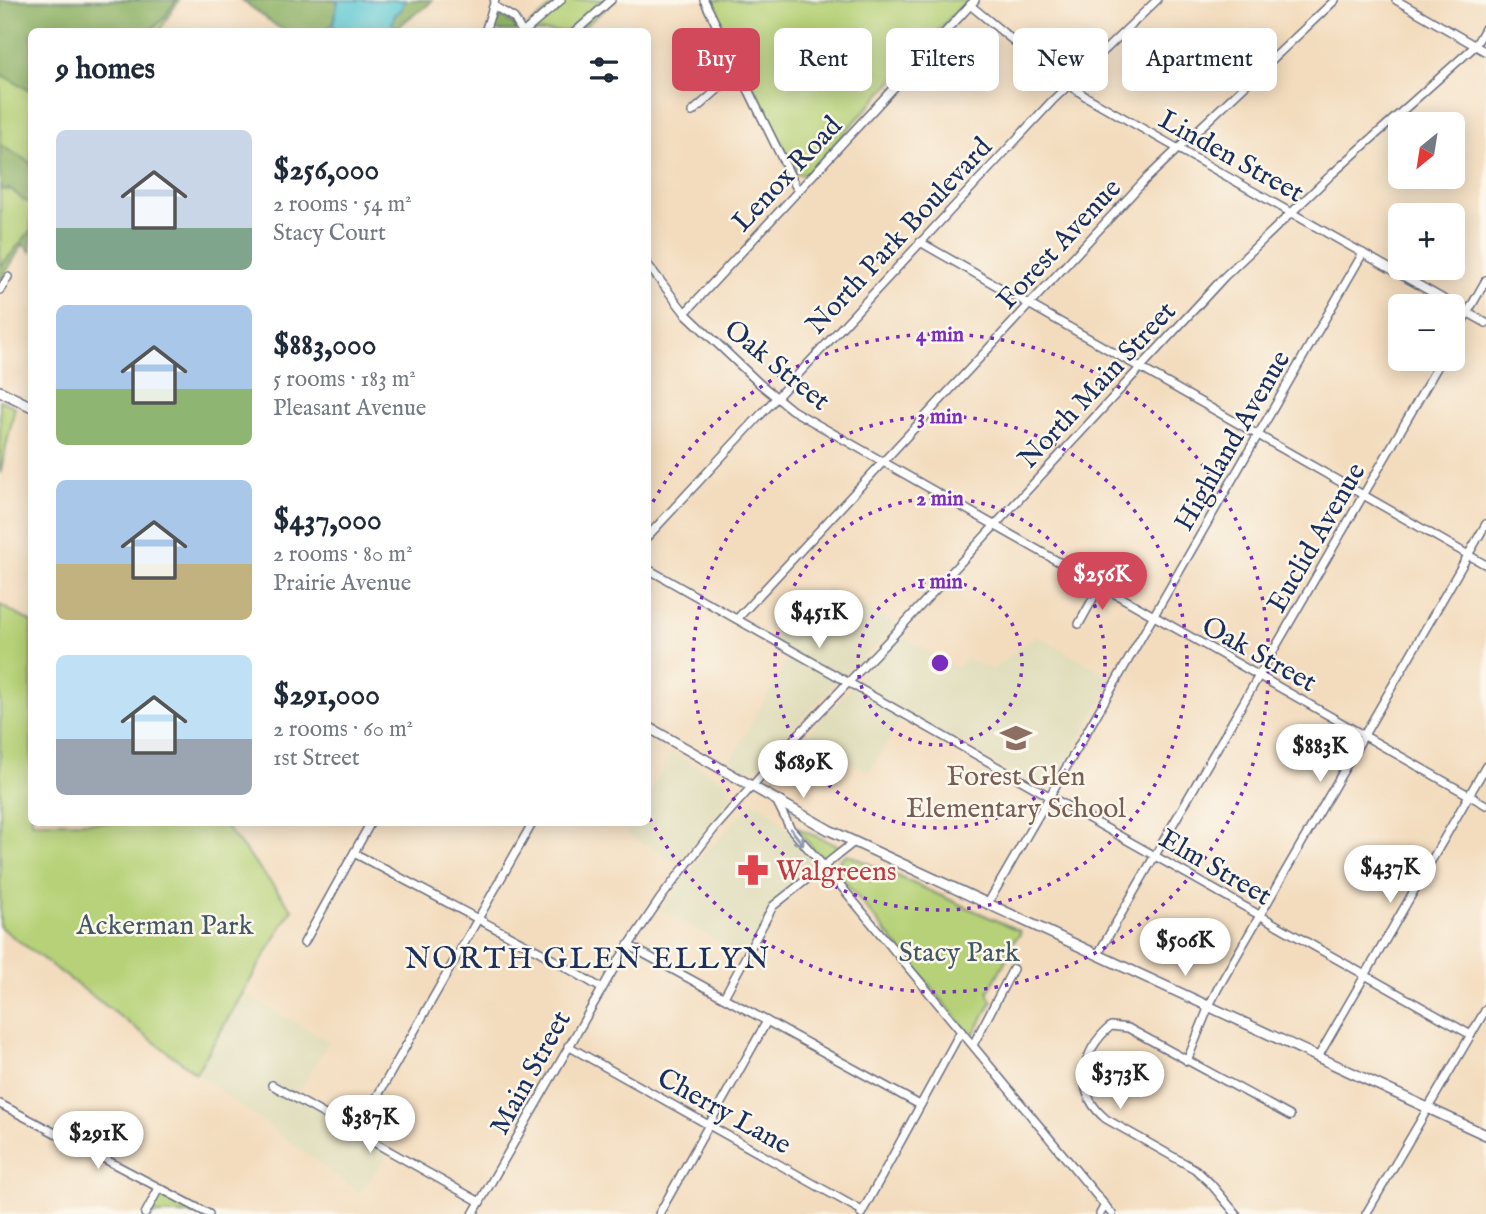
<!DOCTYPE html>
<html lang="en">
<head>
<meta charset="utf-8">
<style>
	:root { --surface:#fff; --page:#f6f6f7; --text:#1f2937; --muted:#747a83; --accent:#d1495b }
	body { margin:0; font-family:"IM FELL English",serif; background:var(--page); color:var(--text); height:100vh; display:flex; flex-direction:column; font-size:26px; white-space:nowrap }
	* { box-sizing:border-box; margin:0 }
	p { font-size:23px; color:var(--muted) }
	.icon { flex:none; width:38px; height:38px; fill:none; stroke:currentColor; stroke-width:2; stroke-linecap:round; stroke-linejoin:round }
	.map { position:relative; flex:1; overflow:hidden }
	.side { position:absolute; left:28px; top:28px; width:623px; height:798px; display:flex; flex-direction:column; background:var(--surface); border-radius:10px; box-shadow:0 4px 18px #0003 }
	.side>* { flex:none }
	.top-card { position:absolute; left:672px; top:28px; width:665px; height:63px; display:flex; gap:14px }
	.needle { width:46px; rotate:210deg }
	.fabs { position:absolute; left:1388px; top:112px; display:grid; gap:14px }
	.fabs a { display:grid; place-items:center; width:77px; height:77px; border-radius:10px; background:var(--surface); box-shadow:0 4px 18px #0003; font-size:35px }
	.price { position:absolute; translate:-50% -60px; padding:0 16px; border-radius:24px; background:#fff; color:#222; font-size:23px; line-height:46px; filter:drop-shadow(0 2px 4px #0008) }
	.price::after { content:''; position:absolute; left:50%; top:42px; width:21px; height:16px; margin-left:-10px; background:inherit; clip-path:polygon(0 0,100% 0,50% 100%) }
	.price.active { background:var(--accent); color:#fff }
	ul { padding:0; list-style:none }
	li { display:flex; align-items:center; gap:21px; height:175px; padding:0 28px }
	li span { display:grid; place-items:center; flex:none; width:196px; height:140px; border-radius:10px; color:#555 }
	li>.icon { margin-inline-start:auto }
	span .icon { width:84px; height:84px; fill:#fffc; stroke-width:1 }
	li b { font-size:30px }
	h2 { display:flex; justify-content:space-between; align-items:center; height:84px; padding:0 28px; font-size:30px }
	.chip { padding:0 24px; border-radius:10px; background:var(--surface); box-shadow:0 4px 18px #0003; font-size:24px; line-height:63px }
	.chip.active { background:var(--accent); color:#fff }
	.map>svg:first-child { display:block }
	.built { fill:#e0ddbb }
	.green { fill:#b6d177; stroke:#68806a; stroke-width:2 }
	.forest { fill:#90b368; stroke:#567163; stroke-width:2 }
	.water { fill:#5bc8d2; stroke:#3b7c98; stroke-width:2 }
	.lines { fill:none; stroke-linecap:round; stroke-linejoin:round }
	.minor-casing { stroke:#676c7f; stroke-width:10 }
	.major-casing { stroke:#676c7f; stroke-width:12 }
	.minor { stroke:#fff; stroke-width:7 }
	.major { stroke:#fff; stroke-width:9 }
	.oneway { stroke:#8d97ae }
	.ring { fill:none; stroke:#7b2cbf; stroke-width:3.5; stroke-dasharray:3.5 7 }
	.labels { text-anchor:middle; stroke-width:5; stroke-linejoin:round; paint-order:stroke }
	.street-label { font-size:28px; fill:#1b2f5e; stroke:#fbf7ec }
	.education-label { font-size:28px; fill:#785e54; stroke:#fbf7ec }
	.health-label { font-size:28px; fill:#be3a42; stroke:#fbf7ec; text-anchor:start }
	.park-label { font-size:28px; fill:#425864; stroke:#fbf7ec }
	.neighbourhood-label { font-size:30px; letter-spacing:2px; fill:#1b2f5e; stroke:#fbf7ec }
	.centre { fill:#7b2cbf; stroke:#fbf7ec; stroke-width:3.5 }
	.ring-label { font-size:21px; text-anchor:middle; font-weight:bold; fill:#7b2cbf; stroke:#fbf7ec; stroke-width:5; stroke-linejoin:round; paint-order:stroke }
</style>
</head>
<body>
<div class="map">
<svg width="1486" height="1214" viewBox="0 0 1486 1214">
	<rect width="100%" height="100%" fill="#fbf7ec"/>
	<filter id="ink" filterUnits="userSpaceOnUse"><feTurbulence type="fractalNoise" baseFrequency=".0143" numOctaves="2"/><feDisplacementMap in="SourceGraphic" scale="14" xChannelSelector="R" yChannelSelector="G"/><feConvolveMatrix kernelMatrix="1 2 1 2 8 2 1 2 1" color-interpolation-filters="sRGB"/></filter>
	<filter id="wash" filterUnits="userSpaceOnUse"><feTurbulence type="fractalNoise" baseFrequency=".00686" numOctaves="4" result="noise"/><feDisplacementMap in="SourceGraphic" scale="28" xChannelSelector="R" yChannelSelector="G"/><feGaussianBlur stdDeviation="1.57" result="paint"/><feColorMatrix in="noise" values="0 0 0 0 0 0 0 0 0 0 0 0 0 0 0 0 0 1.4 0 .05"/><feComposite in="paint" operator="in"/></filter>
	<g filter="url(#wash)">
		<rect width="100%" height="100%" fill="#f3dcbd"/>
		<g class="built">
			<polygon points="828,587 898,626 834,685 761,764 749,771 744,769 730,761 792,652 773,640"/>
			<polygon points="898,634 957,667 966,659 993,669 1036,635 1115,679 1049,793 854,683"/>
			<polygon points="852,686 903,715 870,772 805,738"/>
			<polygon points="672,752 726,782 730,786 731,795 727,803 677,862 626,834 633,823 648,822 648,796"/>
			<polygon points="753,803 761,804 771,811 820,868 774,904 744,955 661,910 697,863 748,806"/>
			<polygon points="243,993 329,1041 297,1095 392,1149 360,1193 196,1073"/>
		</g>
		<g class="green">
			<polygon points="0,0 179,0 159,31 32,32 31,230 0,280"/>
			<polygon points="559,0 615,0 579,31 522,32"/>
			<polygon points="709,0 970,0 949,19 807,174 798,175"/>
			<polygon points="0,400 15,407 0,474"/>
			<polygon points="0,605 31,622 32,822 223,823 292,909 196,1073 0,927"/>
			<polygon points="795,827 843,848 824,862"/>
			<polygon points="847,854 1020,931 1020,934 1012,943 1008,956 988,992 992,1002 974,1033 966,1030 837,872 840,859"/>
			<polygon points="161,1191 204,1214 148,1214"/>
		</g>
		<g class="forest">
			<polygon points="0,0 176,0 164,18 150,31 32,32 31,91 0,74"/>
			<polygon points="242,0 338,0 333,24 323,31 289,32 278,27"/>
			<path d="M405,0H432C424,13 407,14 398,29L392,25V18L401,10Z"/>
			<polygon points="503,17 514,25 517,31 491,31 499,18"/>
			<polygon points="0,145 31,163 31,203 23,200 12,190 0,189"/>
			<polygon points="31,230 31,252 23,244 0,282 0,267"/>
		</g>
		<polygon class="water" points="335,0 405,0 401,10 395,14 392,24 403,31 334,31 333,24 338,1"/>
	</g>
	<g filter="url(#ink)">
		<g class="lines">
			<defs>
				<g id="minor">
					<polyline points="704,0 798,191"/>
					<polyline points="1396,0 1486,52"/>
					<polyline points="970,5 1051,72 1085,96 1486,323"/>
					<polyline points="494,6 514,18 522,32"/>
					<polyline points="485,32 495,0"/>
					<polyline points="524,32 561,0"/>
					<polyline points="575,32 611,0"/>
					<polyline points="692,112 739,71"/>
					<polyline points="920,242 1486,565"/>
					<polyline points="648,265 685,313 760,384 792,410 1486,805"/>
					<polyline points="0,290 8,277"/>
					<polyline points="685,313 975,0"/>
					<polyline points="1452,340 1486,280"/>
					<polyline points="648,536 1052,101 1157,0"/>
					<polyline points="648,569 1471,1035"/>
					<polyline points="737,619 1145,180 1335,0"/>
					<polyline points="1079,624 1100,586"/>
					<polyline points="777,802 790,828 836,880 1112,1214"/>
					<polyline points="354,853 540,952 601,988"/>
					<polyline points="988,903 1363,253"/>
					<polyline points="304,943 371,822"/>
					<polyline points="628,945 920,1105"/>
					<polyline points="1098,954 1442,359"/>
					<polyline points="724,997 773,906 854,842"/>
					<polyline points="973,1045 1013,969"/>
					<polyline points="568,1046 862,1211"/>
					<polyline points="1318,1057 1486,766"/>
					<polyline points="1187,1061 1209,1006 1218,988 1486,524"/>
					<polyline points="272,1085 480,1202"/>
					<polyline points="0,1104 209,1214"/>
					<polyline points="357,1132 533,822"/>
					<polyline points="145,1214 159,1188"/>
					<polyline points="473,1214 617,963 660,899 714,829 792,741 889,640 1224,277 1332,174 1475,46 1486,27"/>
					<polyline points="659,1214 767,1021"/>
					<polyline points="861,1214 961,1031"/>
					<polyline points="1100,1214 1105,1205"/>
					<path d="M1236,1214L1211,1184L1195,1169L1106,1119C1073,1092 1081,1051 1111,1026L1128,1028L1290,1116"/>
					<polyline points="1366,1214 1486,1009"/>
				</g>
				<g id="major">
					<polyline points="0,391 32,407"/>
					<polyline points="648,727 829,830 1486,1135"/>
				</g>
			</defs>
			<use href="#minor" class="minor-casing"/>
			<use href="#major" class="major-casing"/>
			<use href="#minor" class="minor"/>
			<use href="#major" class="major"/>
		</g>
		<defs><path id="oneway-shaft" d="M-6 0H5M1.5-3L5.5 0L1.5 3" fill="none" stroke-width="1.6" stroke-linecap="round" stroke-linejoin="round" transform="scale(1.75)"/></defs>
		<use class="oneway" href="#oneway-shaft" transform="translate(797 837) rotate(52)"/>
	</g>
	<g class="ring">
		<circle cx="940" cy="663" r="82"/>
		<circle cx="940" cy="663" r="165"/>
		<circle cx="940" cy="663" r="247"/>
		<path d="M648 511A329 329 0 1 1 648 815"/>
	</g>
	<defs>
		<symbol id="school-bare" viewBox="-9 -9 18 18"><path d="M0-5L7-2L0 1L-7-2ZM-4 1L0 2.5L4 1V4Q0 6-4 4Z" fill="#8d6e63" stroke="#fbf7ec" stroke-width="2.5" paint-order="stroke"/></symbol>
		<symbol id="pharmacy-bare" viewBox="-9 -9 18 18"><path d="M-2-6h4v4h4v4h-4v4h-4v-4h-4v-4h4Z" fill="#e0444e" stroke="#fbf7ec" stroke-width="2.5" paint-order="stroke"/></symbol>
	</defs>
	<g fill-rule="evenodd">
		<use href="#school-bare" x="994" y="716" width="44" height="44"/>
		<use href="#pharmacy-bare" x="731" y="848" width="44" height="44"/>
	</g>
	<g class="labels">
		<g class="street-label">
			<text transform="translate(1232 155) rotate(29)" y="10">Linden Street</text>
			<text transform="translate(786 173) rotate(-47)" y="10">Lenox Road</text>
			<text transform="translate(898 235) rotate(-47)" y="10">North Park Boulevard</text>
			<text transform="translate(1058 243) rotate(-47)" y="10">Forest Avenue</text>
			<text transform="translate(778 364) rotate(39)" y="10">Oak Street</text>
			<text transform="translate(1096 384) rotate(-47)" y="10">North Main Street</text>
			<text transform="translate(1231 440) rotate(-60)" y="10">Highland Avenue</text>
			<text transform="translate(1315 537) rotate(-60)" y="10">Euclid Avenue</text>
			<text transform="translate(1260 653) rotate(29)" y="10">Oak Street</text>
			<text transform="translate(1216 866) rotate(30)" y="10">Elm Street</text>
			<text transform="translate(529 1072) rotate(-61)" y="10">Main Street</text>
			<text transform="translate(725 1110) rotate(29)" y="10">Cherry Lane</text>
		</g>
		<g class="education-label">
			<text x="1016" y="785">Forest Glen<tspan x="1016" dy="32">Elementary School</tspan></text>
		</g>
		<g class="health-label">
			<text x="776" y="880">Walgreens</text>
		</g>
		<g class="park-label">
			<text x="165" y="934">Ackerman Park</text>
			<text x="959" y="961">Stacy Park</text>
		</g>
		<g class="neighbourhood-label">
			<text x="588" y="968">NORTH GLEN ELLYN</text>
		</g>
	</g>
	<circle cx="940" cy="663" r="10" class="centre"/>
	<g class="ring-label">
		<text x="940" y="341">4 min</text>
		<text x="940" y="423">3 min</text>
		<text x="940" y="505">2 min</text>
		<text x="940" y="588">1 min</text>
	</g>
</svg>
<div class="fabs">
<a><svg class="needle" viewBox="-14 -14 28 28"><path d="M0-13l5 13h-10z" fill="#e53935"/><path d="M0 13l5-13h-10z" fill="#747a83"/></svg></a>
<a>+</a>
<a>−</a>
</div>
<b class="price active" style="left:1102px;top:612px">$256K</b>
<b class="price" style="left:819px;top:650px">$451K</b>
<b class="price" style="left:1320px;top:784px">$883K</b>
<b class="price" style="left:803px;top:800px">$689K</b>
<b class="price" style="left:1390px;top:905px">$437K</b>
<b class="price" style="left:1185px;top:978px">$506K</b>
<b class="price" style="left:1120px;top:1111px">$373K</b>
<b class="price" style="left:370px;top:1155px">$387K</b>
<b class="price" style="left:98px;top:1171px">$291K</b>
<div class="top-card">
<a class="chip active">Buy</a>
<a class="chip">Rent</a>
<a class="chip">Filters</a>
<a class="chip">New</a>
<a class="chip">Apartment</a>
</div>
<section class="side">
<h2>9 homes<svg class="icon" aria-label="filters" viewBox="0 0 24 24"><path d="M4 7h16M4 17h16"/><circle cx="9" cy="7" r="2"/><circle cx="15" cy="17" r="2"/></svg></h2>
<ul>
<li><span style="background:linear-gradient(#c9d6e8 70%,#7fa58c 0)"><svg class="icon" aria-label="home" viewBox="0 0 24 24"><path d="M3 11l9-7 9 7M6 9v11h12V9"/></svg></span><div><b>$256,000</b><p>2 rooms · 54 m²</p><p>Stacy Court</p></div></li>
<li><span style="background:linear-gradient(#a9c7e8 60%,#8fb573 0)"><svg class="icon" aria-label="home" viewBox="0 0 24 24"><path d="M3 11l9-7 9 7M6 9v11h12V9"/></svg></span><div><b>$883,000</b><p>5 rooms · 183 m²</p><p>Pleasant Avenue</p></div></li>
<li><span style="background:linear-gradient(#a9c7e8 60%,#c2b280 0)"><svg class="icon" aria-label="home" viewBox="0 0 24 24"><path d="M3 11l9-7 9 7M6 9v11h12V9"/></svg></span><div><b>$437,000</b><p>2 rooms · 80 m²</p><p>Prairie Avenue</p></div></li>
<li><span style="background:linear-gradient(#bfe0f5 60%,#9aa5b1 0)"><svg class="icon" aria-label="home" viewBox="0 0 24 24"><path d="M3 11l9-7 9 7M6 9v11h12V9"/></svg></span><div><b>$291,000</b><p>2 rooms · 60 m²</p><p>1st Street</p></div></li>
</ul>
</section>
</div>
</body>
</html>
